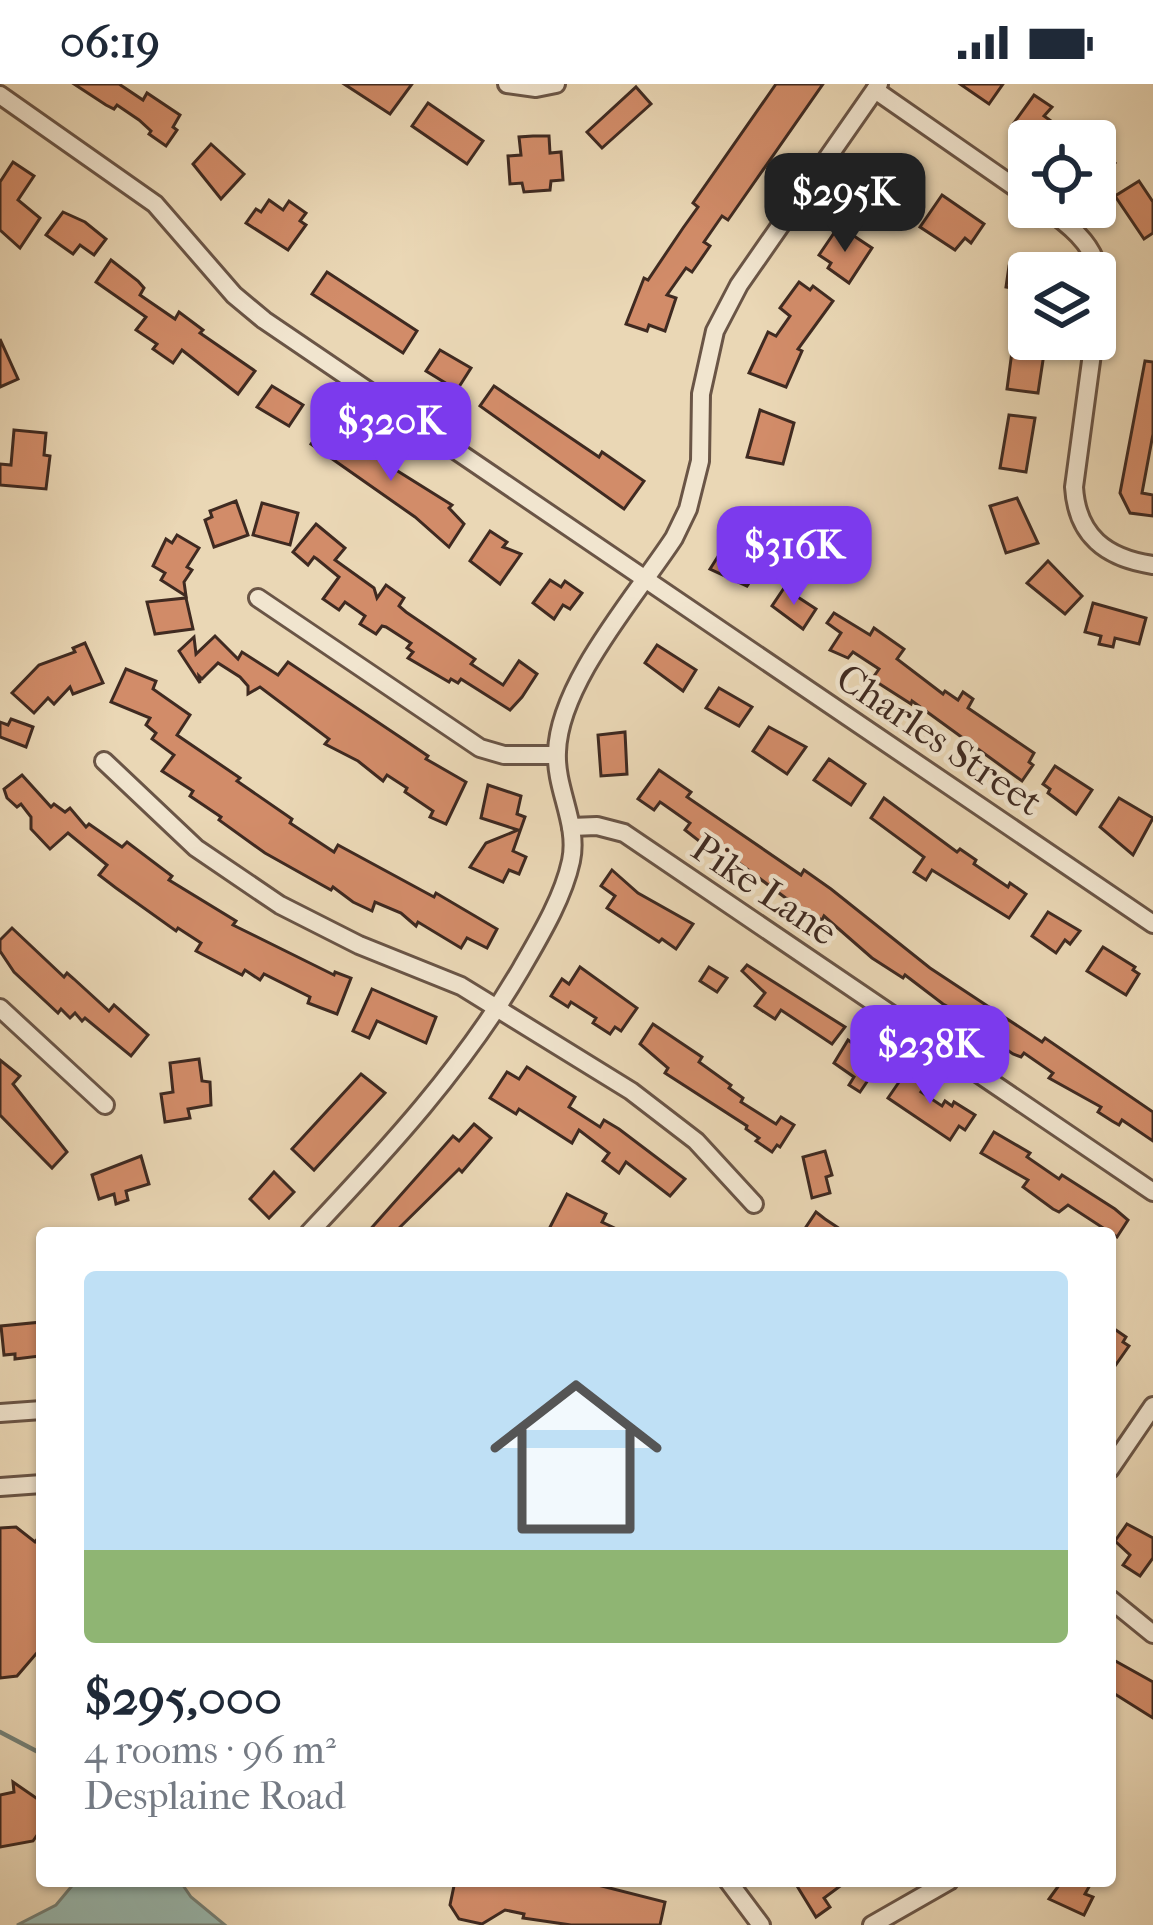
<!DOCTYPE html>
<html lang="en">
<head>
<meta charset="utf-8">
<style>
	:root { --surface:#fff; --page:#f2f2f3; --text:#1f2937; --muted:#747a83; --accent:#7c3aed }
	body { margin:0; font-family:"IM FELL French Canon",serif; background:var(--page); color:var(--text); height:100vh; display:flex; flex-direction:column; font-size:45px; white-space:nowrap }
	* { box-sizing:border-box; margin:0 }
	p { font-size:39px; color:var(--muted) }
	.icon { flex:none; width:66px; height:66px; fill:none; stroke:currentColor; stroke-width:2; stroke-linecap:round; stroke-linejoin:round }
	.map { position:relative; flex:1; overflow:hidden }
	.drawer { position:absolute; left:36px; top:1143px; width:1080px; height:660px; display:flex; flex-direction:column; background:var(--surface); border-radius:12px; box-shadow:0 3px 9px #0004 }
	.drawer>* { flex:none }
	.buttons { position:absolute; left:1008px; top:36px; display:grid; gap:24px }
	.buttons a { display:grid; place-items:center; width:108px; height:108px; border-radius:12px; background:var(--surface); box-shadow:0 3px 9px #0004; font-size:60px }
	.price { position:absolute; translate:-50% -102px; padding:0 27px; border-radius:24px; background:var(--accent); color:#fff; font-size:39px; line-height:78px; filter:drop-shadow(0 3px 6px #0008) }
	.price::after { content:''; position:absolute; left:50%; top:72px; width:36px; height:27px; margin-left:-18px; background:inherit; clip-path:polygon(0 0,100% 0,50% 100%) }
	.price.active { background:#222; color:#fff }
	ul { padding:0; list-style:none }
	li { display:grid; align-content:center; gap:24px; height:636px; padding:0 48px }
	li span { display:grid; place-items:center; height:372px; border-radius:12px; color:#555 }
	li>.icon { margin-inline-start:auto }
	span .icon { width:216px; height:216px; fill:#fffc; stroke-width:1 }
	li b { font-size:51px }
	.status { display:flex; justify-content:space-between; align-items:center; height:84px; padding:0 60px; background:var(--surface); direction:ltr }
	.status svg { height:33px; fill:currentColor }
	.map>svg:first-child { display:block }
	.water { fill:#98b9b0; stroke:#748077; stroke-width:3 }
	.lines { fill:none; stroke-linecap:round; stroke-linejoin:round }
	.stream { stroke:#748077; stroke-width:4.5 }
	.building { fill:#d28c69; stroke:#3f2a21; stroke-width:3 }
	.minor-casing { stroke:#6a5546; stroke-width:22 }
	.minor { stroke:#f1e5cf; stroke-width:16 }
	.labels { text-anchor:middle; stroke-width:9; stroke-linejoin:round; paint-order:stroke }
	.street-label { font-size:39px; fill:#3f2a21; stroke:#f1e5cf }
</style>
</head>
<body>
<div class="status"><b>06:19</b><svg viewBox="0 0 49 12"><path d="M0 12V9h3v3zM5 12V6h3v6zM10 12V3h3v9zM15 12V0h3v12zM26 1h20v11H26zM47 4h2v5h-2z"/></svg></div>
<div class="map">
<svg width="1153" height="1841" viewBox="0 0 1153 1841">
	<rect width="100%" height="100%" fill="#ead7b5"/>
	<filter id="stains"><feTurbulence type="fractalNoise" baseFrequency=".00167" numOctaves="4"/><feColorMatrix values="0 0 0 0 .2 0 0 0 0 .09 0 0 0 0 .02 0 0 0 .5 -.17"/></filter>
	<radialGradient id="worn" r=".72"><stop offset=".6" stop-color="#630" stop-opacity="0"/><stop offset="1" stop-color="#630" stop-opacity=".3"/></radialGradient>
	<polygon class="water" points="76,1797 180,1797 191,1813 225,1841 17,1841 56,1821"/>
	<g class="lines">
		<polyline class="stream" points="0,1648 42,1670"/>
	</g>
	<g class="building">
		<polygon points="74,0 119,0 143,16 147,9 180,31 173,43 177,46 166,62 149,50 151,47 139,36 117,21 114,25 106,21"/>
		<polygon points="344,0 412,0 390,30"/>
		<polygon points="776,0 823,0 728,136 722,132 704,158 710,162 692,188 686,184 667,211 676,214 665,247 649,241 647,247 626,240 644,194 648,196 683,144 698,123 693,119"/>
		<polygon points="960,0 1003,0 989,20"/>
		<polygon points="636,3 651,20 602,64 587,48"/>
		<polygon points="1034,11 1052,23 1044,32 1079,57 1031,57 1011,43"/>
		<polygon points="428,19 483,57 467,80 412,42"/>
		<polygon points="533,52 549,52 550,69 561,68 563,96 551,97 550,106 524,108 522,99 510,100 508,72 521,71 519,53"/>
		<polygon points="211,60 244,90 221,115 193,80"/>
		<polygon points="1095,65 1115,79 1095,108"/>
		<polygon points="13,78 34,92 18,116 40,134 20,164 0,146 0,98"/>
		<polygon points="879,82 890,89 893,85 914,99 890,134 869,120 871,116 861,108"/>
		<polygon points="1139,97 1153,118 1153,149 1144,155 1115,112"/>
		<polygon points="942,111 984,140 971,159 965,154 955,166 920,143"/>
		<polygon points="269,116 283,126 289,117 306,129 300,137 306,141 288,166 246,139 256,125 261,128"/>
		<polygon points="63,128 85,138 106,155 94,171 80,161 73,170 46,151"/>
		<polygon points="836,146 848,154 851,150 872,164 849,199 828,184 831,179 819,171"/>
		<polygon points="111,176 138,197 144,204 140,211 175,235 179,228 203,246 200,249 255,287 238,310 182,266 173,279 153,265 157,260 136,246 146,233 96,198"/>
		<polygon points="1009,182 1029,183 1029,227 1015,225 1018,205 1006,203"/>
		<polygon points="327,188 417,247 403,269 312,210"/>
		<polygon points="799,198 810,206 813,202 833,217 798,265 802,267 786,303 749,289 768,248 776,252 790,232 780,224"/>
		<polygon points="0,255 18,295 0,303"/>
		<polygon points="1013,260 1045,263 1038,309 1007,305"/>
		<polygon points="440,266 471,284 457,306 426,287"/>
		<polygon points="1145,277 1153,278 1153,350 1142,409 1153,411 1153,432 1130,429 1120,409"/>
		<polygon points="272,302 303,321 289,342 257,323"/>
		<polygon points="494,302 599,373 602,368 644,397 624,425 480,322"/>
		<polygon points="760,326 794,339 783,380 747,373"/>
		<polygon points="1009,331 1035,334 1026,388 1000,384"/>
		<polygon points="327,336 343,347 340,351 452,421 449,424 464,440 449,463 415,433 311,360"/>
		<polygon points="14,346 46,349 44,371 50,372 46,405 0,401 0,380 11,381"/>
		<polygon points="1017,414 1038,459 1006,469 990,422"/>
		<polygon points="236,417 248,451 214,463 205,436 212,433 210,427"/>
		<polygon points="262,419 298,429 290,461 253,451"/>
		<polygon points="316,440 345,464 335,476 374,504 377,514 386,501 404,514 399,522 406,528 475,575 471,580 503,601 519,577 537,590 522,613 510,626 461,595 458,599 451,595 449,598 408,574 413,568 407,564 411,559 386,543 382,542 376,550 360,540 365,532 345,518 339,526 323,515 339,493 317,475 314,473 308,481 293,468"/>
		<polygon points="490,447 507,458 503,463 521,470 500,500 470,477"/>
		<polygon points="177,451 199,464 187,483 192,486 184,498 186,512 161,496 165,489 153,482 166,455 172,459"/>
		<polygon points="724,463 759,484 747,502 710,485"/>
		<polygon points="1048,477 1082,512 1065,530 1027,499"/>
		<polygon points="550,496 561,503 565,497 582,509 570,525 563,521 554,535 533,519"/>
		<polygon points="784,504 816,525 803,545 772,522"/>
		<polygon points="186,514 193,545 155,550 147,518"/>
		<polygon points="1093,519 1146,534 1139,560 1115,554 1113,563 1099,560 1101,552 1085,548"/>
		<polygon points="834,529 870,551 874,544 904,565 897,575 943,610 945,607 958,616 963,608 973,615 968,624 1034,669 1029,678 1033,681 1022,697 912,617 911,620 872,595 879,585 853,568 848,574 830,566 841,549 827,539"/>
		<polygon points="215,552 238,575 242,568 278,591 288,578 400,653 428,672 426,675 466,698 446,740 430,733 433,727 405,708 407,704 387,691 383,697 358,677 325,660 329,655 260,603 248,610 248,602 240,593 218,579 202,595 199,592 200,599 179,567 194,553 196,570"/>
		<polygon points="85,559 103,599 73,610 70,603 54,620 48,614 34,629 12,609 39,581 75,568 73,564"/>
		<polygon points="657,561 696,586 683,607 645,579"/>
		<polygon points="126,585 156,597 153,605 190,631 177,651 240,694 237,697 292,735 290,739 334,768 338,761 434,813 436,809 497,845 487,864 467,854 461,864 418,838 416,842 401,829 375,818 372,827 353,818 333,803 331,806 265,769 219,736 221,733 190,712 193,707 162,687 174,671 152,655 156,649 146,641 150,634 111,618"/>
		<polygon points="719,604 752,623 739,642 706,624"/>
		<polygon points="11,635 33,643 26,663 0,653 0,638 8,641"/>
		<polygon points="769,643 806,663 787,690 753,667"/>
		<polygon points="625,648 627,690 601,692 598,651"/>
		<polygon points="829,675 865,700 851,721 814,696"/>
		<polygon points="1055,682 1092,706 1076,730 1048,709 1050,705 1043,700"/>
		<polygon points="659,686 691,708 687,713 801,791 804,786 831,805 930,884 1042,958 1045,954 1153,1028 1153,1057 1122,1036 1119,1041 1112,1037 1098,1028 1101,1023 1049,994 1053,989 1024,969 1021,973 1013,970 1000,961 1003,957 973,936 943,920 905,891 903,894 872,874 824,832 822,836 795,821 727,770 723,775 712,767 685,746 690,739 663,720 660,718 654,726 638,715"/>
		<polygon points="22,691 51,723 54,720 65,728 70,724 86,743 89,740 122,763 127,758 172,792 169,796 236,837 233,841 334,891 335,888 351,894 337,930 308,919 310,913 264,890 260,896 245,886 242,891 196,867 201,859 178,844 176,847 116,804 99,791 107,781 68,749 50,765 31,745 31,733 21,720 17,723 7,714 4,705"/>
		<polygon points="488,701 521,712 517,730 525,733 513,767 526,773 519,790 509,786 503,798 470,783 486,759 518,746 481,734"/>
		<polygon points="884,714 957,768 960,765 976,776 974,780 1008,803 1010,799 1026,810 1009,834 932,786 926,796 914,788 924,773 871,734"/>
		<polygon points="1119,714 1153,734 1133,771 1100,743"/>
		<polygon points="612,786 638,809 693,840 676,865 662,855 659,858 607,824 615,812 601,802"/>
		<polygon points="1048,828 1080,847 1070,860 1065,856 1056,869 1032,852"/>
		<polygon points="12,844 64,893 67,889 74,895 109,927 114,921 148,951 131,972 85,934 82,937 75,929 70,934 61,925 58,929 14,888 0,867 0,856"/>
		<polygon points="1103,863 1135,883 1133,886 1139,890 1126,911 1087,887"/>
		<polygon points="747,881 845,943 832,960 781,926 775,935 755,922 765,909 742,887"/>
		<polygon points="580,883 637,924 621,947 615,943 610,950 593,939 596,934 571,918 568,923 551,912 562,895 569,900"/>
		<polygon points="709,883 727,894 717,908 700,897"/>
		<polygon points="372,905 436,933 426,959 377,937 369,954 353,947"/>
		<polygon points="653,940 702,973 699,978 731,1001 729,1004 743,1014 741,1018 776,1040 781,1033 794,1041 780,1063 777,1061 772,1068 756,1057 759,1054 746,1045 747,1042 665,989 668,984 640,960"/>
		<polygon points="848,956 863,967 869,959 885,971 860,1008 849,1001 854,993 834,979"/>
		<polygon points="199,975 202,997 210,998 211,1021 188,1025 190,1034 165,1038 161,1010 173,1008 170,979"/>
		<polygon points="0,976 20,992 13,1000 67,1068 52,1084 0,1031"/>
		<polygon points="527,983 575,1013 569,1023 600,1043 604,1036 619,1045 685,1095 670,1112 626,1078 619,1089 603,1077 609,1069 579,1046 572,1059 519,1025 516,1030 490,1014 507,988 519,995"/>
		<polygon points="908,985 922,995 920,999 925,1003 921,1008 942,1022 945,1017 952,1022 954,1018 975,1031 965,1046 959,1042 950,1056 888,1014"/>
		<polygon points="361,990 385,1009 314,1086 292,1065"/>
		<polygon points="474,1040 491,1054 462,1088 459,1085 394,1149 367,1149 453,1052 459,1057"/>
		<polygon points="994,1048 1030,1069 1027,1073 1059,1095 1062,1091 1115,1125 1128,1136 1117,1153 1068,1121 1059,1128 1053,1125 1023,1103 1028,1096 981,1069"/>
		<polygon points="825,1067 832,1091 826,1093 830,1109 812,1114 803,1073"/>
		<polygon points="141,1072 149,1100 126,1107 128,1116 116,1120 114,1110 99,1115 92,1091"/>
		<polygon points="274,1088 294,1108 269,1134 250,1115"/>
		<polygon points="567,1110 606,1130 602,1138 625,1149 547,1149"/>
		<polygon points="816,1128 825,1135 846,1149 802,1149"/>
		<polygon points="42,1238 40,1272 15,1275 15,1270 4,1271 1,1242"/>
		<polygon points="1110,1242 1126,1253 1123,1258 1129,1262 1110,1289"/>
		<polygon points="1127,1440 1153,1454 1153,1474 1140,1492 1123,1481 1130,1471 1115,1457"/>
		<polygon points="16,1443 35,1458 42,1449 42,1563 17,1592 0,1594 0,1444"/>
		<polygon points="1110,1574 1153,1598 1153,1634 1110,1607"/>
		<polygon points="13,1698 42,1718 42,1744 33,1757 0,1763 0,1711 14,1708"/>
		<polygon points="455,1797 582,1797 665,1818 660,1841 571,1841 523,1834 524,1830 505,1826 482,1840 459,1835 450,1821"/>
		<polygon points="804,1797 847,1797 824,1814 830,1823 816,1833 797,1802"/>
		<polygon points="1062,1797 1090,1801 1085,1810 1093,1813 1084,1831 1049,1815"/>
	</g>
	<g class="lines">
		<defs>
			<g id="minor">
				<polyline points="507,0 536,4 556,0"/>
				<polyline points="875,6 1029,113"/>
				<polyline points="0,11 155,120 234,211 264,236 1153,840"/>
				<path d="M1044,123C1102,164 1105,182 1095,251"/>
				<path d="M1094,255L1074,403C1077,452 1106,474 1153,481"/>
				<polyline points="258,514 480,664 504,671 556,671"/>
				<polyline points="104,677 196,764 280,821 359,861 461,902 631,1007 696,1057 754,1120"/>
				<polyline points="571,743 597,742 624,749 1153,1108"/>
				<polyline points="0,924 105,1021"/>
				<path d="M309,1149C388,1065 463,984 521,885C540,852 563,814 571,777C579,740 555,705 557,668C559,599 636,512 674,454L688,425L700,377L701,310L715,247L739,201L879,0"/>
				<polyline points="0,1329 42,1326"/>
				<polyline points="1110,1385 1153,1322"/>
				<polyline points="0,1403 42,1400"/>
				<polyline points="1110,1515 1153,1550"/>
				<polyline points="728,1797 761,1841"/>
				<polyline points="872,1841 949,1797"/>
			</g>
		</defs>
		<use href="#minor" class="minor-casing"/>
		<use href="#minor" class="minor"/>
	</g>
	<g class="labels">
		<g class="street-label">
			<text transform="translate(940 655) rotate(34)" y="14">Charles Street</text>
			<text transform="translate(765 805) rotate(34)" y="14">Pike Lane</text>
		</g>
	</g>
	<rect width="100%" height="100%" filter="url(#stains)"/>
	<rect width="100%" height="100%" fill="url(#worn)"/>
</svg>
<div class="buttons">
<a><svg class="icon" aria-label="locate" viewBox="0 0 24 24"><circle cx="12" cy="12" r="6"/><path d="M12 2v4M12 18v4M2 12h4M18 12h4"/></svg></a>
<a><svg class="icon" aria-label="layers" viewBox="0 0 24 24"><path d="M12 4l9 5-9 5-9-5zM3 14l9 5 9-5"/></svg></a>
</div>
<b class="price active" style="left:845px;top:171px">$295K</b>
<b class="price" style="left:391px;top:400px">$320K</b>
<b class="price" style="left:794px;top:524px">$316K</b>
<b class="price" style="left:930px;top:1023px">$238K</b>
<section class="drawer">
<ul>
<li><span style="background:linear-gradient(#bfe0f5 75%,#8fb573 0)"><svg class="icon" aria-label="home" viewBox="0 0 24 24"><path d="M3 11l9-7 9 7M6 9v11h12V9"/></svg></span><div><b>$295,000</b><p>4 rooms · 96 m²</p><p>Desplaine Road</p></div></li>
</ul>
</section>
</div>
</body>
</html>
